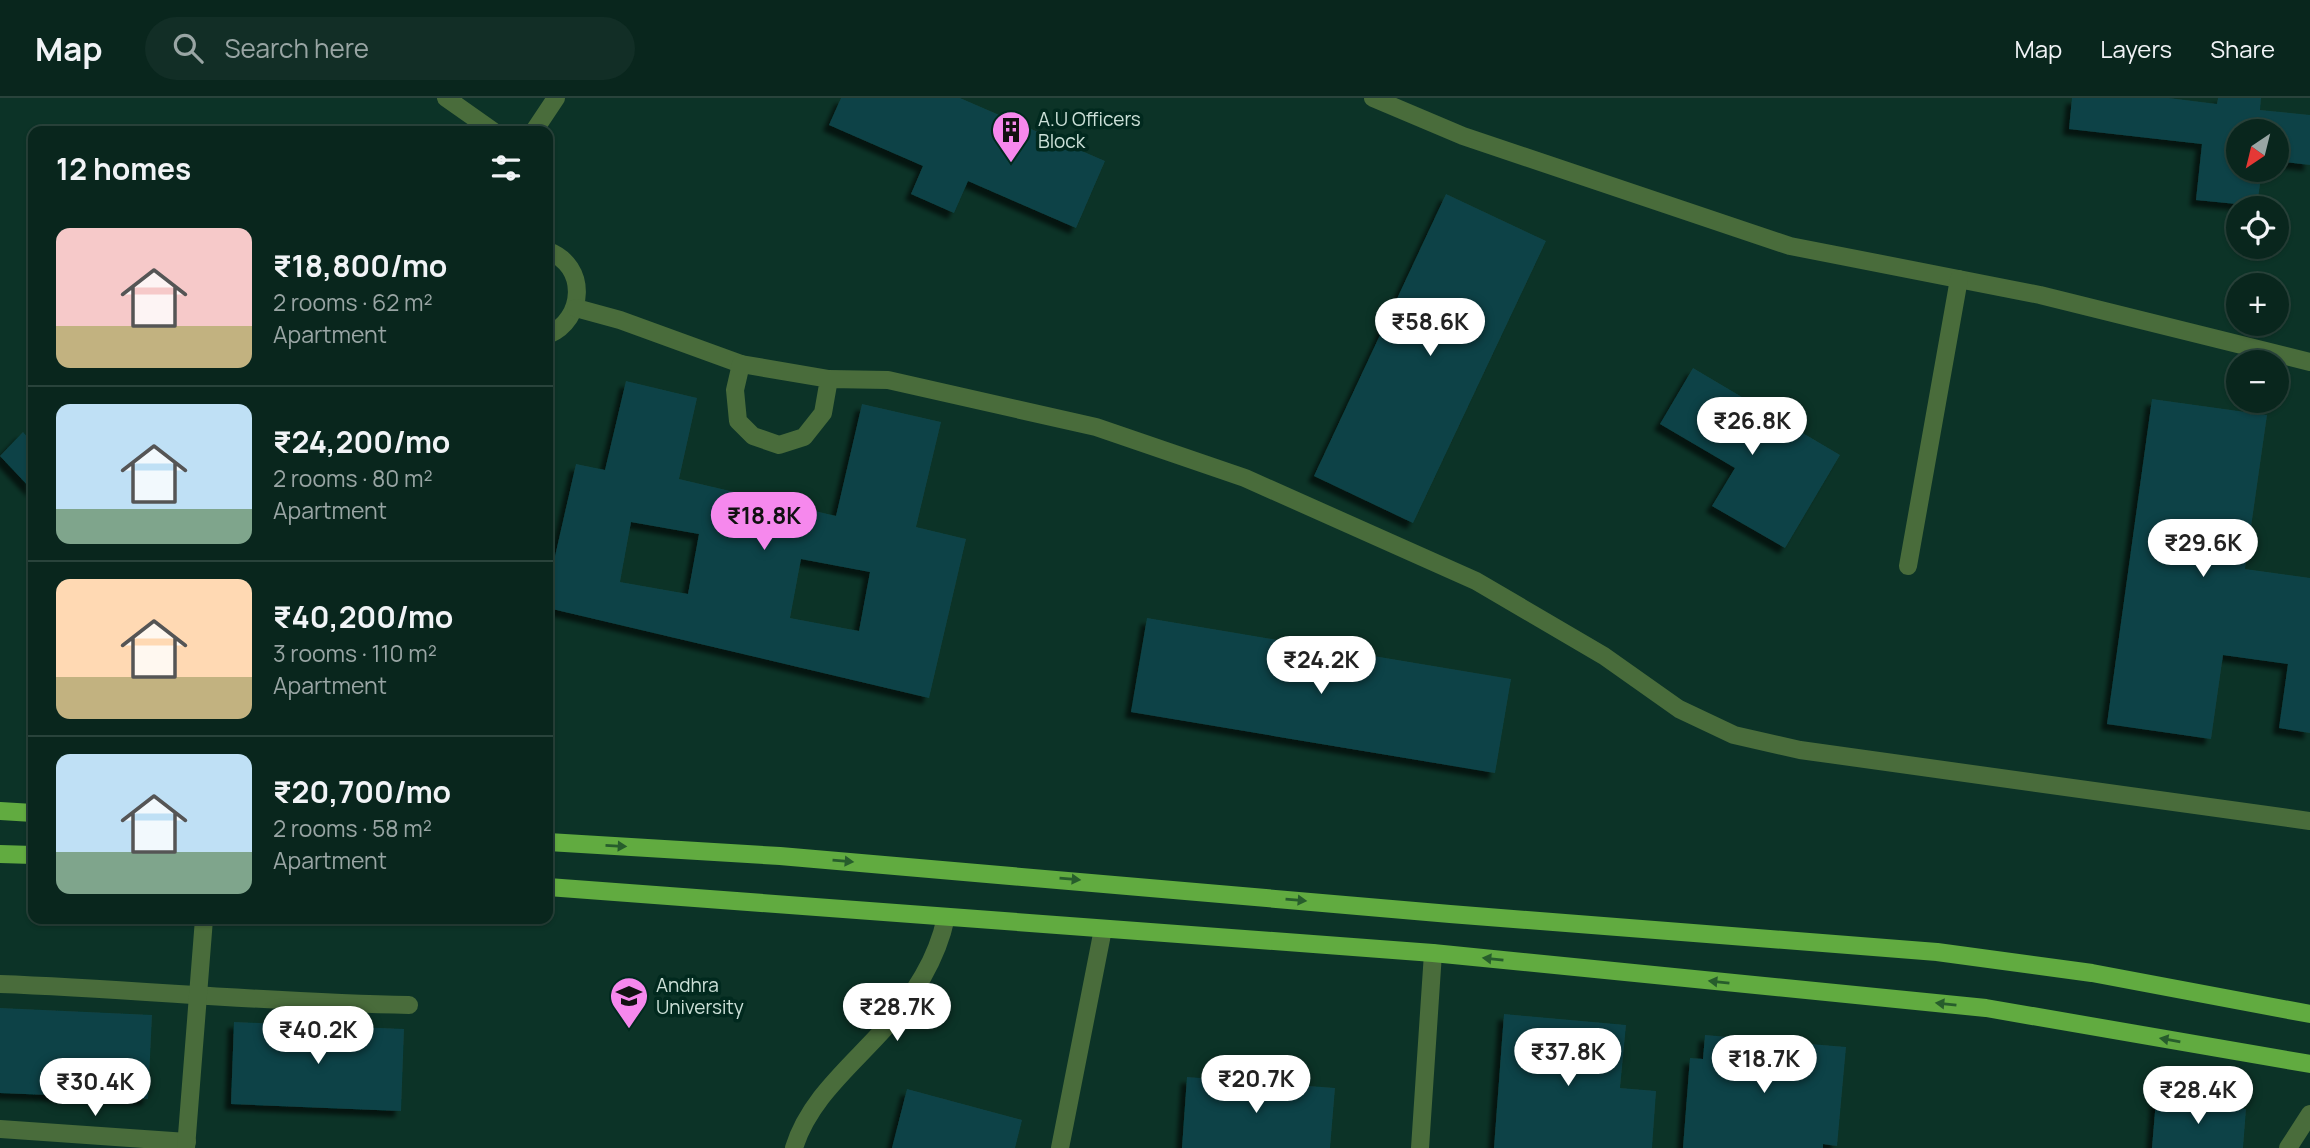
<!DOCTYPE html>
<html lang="en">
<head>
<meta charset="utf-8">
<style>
	:root { --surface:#09261d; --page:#122e26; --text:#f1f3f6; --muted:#99a5a4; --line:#29433b; --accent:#f688ed }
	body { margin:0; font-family:Manrope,sans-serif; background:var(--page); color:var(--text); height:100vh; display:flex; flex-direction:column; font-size:26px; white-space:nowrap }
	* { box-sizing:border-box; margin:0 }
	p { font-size:23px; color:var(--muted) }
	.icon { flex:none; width:38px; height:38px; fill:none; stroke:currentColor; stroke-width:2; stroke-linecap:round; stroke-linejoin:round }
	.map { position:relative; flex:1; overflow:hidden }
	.details { position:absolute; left:28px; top:28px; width:525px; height:798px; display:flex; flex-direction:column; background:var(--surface); border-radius:14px; box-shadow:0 2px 5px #0004,0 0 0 2px var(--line) }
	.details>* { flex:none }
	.needle { width:46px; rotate:215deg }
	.buttons { position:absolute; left:2226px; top:21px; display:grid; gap:14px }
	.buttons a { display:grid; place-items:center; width:63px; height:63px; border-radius:50%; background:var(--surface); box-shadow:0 2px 5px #0004,0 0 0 2px var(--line); font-size:35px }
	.price { position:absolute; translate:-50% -60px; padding:0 16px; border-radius:24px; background:#fff; color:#222; font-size:23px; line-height:46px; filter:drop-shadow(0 2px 4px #0008) }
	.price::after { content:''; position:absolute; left:50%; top:42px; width:21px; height:16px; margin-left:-10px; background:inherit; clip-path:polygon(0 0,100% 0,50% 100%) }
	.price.current { background:var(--accent); color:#111 }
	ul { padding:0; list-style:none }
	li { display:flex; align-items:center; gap:21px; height:175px; padding:0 28px }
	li+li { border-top:2px solid var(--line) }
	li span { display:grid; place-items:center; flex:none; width:196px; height:140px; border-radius:14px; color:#555 }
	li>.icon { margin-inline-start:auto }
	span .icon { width:84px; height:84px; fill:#fffc; stroke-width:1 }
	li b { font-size:30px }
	h2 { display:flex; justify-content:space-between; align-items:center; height:84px; padding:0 28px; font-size:30px }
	header { display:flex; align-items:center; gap:42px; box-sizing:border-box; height:98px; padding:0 35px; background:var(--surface); border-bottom:2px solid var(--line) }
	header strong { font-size:33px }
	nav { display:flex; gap:38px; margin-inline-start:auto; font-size:24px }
	.search { width:490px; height:63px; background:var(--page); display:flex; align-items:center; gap:18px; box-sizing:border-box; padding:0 24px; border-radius:38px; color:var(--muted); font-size:26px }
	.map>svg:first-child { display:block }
	.building { fill:#114346; fill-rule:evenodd; filter:url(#shadow) }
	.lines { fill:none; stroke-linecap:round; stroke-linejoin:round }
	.minor { stroke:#496c3b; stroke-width:18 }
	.major { stroke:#61ab40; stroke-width:18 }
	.oneway { fill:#275d2c }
	.labels { text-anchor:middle; stroke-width:7; stroke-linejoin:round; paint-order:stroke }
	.poi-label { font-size:19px; fill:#cce0d8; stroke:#01291e; text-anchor:start }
</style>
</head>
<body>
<header>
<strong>Map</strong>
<div class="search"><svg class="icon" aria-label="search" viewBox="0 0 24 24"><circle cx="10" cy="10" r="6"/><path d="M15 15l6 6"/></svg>Search here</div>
<nav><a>Map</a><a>Layers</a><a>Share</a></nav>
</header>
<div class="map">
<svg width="2310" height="1050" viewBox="0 0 2310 1050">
	<defs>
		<filter id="shadow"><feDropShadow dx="-6" dy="6" stdDeviation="2" flood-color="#0009"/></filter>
	</defs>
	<rect width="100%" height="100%" fill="#0c3327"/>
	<g class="building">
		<polygon points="841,0 960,0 1105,63 1076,130 968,83 954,115 911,96 923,68 829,27"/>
		<polygon points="2072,0 2169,0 2217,6 2218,0 2261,0 2260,12 2310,17 2310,67 2277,63 2277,33 2238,33 2238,72 2262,72 2257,108 2196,102 2202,46 2069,31"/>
		<polygon points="1446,96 1546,143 1413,425 1314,378"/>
		<polygon points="1693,270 1840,357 1785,450 1712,408 1735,370 1660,326"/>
		<path d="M626,283L697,300L679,381L836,418L862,306L941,324L916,429L966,441L929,600L548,510V489L576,366L605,372ZM631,424L699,436L688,496L620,484ZM801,461L870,474L859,533L790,520Z"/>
		<polygon points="2152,301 2267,317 2245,471 2310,480 2310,635 2279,630 2288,566 2223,557 2211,641 2107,626"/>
		<polygon points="23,334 31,343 33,341 33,393 0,358"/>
		<polygon points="1147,520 1511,581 1495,675 1131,614"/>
		<polygon points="0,910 152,917 148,1001 0,995"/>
		<polygon points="1504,916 1626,927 1620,990 1656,993 1652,1050 1494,1050"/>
		<polygon points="234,924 404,931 401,1013 231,1006"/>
		<polygon points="1705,937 1846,949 1837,1048 1823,1046 1823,1050 1683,1050 1690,960 1703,961"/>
		<polygon points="1187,979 1335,990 1330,1050 1182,1050"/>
		<polygon points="907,991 1022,1022 1015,1050 892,1050"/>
		<polygon points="2156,1002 2246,1011 2243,1050 2152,1050"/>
	</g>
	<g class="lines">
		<g class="minor">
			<polyline points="446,0 493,33"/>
			<polyline points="1373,0 1463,38 1790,148 2040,197 2310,264"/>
			<polyline points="534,33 556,0"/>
			<path d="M548,153C588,168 585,221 548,237"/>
			<polyline points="576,210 620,222 741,266"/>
			<polyline points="829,281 823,315 804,339 779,347 753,338 738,323 735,292 741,266 829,281 888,282 1096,329 1245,380 1476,483 1604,558 1679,611 1734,637 1800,652 2310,723"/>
			<polyline points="1908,468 1959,181"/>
			<path d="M0,886C136,891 272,905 409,907"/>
			<polyline points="0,1031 187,1044"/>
			<polyline points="186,1050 204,821"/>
			<path d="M794,1050C809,1001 851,968 884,931C914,897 937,862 946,819"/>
			<polyline points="1060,1050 1103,831"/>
			<polyline points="1420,1050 1433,855"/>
			<polyline points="2288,1050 2310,1016"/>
		</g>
		<g class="major">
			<polyline points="0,713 33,715"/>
			<polyline points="548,744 780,758 1450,816 1937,854 2092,875 2310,916"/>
			<polyline points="0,756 33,757"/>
			<polyline points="548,789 1433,855 1986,910 2310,966"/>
		</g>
	</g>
	<defs><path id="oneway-solid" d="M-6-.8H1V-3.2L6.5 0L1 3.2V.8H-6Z" transform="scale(1.75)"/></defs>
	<g class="oneway">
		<use href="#oneway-solid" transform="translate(616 748) rotate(3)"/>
		<use href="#oneway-solid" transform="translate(843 763) rotate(5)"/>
		<use href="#oneway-solid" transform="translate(1070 781) rotate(5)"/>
		<use href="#oneway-solid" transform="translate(1296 802) rotate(5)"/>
		<use href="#oneway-solid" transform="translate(1493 861) rotate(-174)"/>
		<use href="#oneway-solid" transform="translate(1719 884) rotate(-174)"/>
		<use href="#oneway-solid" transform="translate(1946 906) rotate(-174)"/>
		<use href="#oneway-solid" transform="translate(2170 942) rotate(-170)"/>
	</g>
	<defs>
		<symbol id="building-pin" viewBox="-11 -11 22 30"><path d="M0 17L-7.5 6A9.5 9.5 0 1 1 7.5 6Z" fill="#f688ed" stroke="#01291e"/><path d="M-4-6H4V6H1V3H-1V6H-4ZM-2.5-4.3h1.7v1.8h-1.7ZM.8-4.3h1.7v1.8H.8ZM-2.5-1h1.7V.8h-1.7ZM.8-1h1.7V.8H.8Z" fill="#111"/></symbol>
		<symbol id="university-pin" viewBox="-11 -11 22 30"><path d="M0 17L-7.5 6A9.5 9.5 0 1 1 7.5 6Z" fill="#f688ed" stroke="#01291e"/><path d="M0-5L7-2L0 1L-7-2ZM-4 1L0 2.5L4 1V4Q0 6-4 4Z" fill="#111"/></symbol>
	</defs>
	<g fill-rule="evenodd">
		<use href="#building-pin" x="989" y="10" width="44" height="60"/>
		<use href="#university-pin" x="607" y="876" width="44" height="60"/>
	</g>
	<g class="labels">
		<g class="poi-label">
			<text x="1038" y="28">A.U Officers<tspan x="1038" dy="22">Block</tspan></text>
			<text x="656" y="894">Andhra<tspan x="656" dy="22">University</tspan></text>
		</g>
	</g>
</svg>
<div class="buttons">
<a><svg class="needle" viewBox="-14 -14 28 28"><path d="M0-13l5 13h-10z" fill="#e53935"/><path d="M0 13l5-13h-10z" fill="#99a5a4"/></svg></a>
<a><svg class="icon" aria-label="locate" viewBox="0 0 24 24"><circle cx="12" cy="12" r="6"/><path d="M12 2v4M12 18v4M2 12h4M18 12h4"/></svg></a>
<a>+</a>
<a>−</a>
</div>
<b class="price" style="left:1430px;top:260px">₹58.6K</b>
<b class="price" style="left:1752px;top:359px">₹26.8K</b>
<b class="price current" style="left:764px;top:454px">₹18.8K</b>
<b class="price" style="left:2203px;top:481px">₹29.6K</b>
<b class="price" style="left:1321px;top:598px">₹24.2K</b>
<b class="price" style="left:897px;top:945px">₹28.7K</b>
<b class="price" style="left:318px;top:968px">₹40.2K</b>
<b class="price" style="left:1568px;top:990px">₹37.8K</b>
<b class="price" style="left:1764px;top:997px">₹18.7K</b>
<b class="price" style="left:1256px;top:1017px">₹20.7K</b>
<b class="price" style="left:95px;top:1020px">₹30.4K</b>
<b class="price" style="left:2198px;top:1028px">₹28.4K</b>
<section class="details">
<h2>12 homes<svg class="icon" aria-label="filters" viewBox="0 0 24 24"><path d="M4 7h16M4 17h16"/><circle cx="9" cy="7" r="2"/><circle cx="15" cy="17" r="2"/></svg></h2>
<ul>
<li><span style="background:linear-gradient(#f6c9c9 70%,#c2b280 0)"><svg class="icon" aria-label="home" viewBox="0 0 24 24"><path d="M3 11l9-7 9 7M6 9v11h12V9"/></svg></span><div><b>₹18,800/mo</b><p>2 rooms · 62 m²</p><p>Apartment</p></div></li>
<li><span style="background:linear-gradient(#bfe0f5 75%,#7fa58c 0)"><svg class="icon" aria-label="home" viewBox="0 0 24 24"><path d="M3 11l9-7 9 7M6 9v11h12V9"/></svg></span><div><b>₹24,200/mo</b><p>2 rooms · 80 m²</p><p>Apartment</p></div></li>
<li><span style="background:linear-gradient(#ffd9b3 70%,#c2b280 0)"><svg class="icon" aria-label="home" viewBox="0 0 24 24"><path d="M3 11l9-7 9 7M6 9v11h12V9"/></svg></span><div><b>₹40,200/mo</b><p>3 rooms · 110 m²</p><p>Apartment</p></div></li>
<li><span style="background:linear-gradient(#bfe0f5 70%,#7fa58c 0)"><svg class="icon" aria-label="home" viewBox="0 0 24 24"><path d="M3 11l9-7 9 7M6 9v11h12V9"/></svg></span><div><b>₹20,700/mo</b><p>2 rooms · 58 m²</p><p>Apartment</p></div></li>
</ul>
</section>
</div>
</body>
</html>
